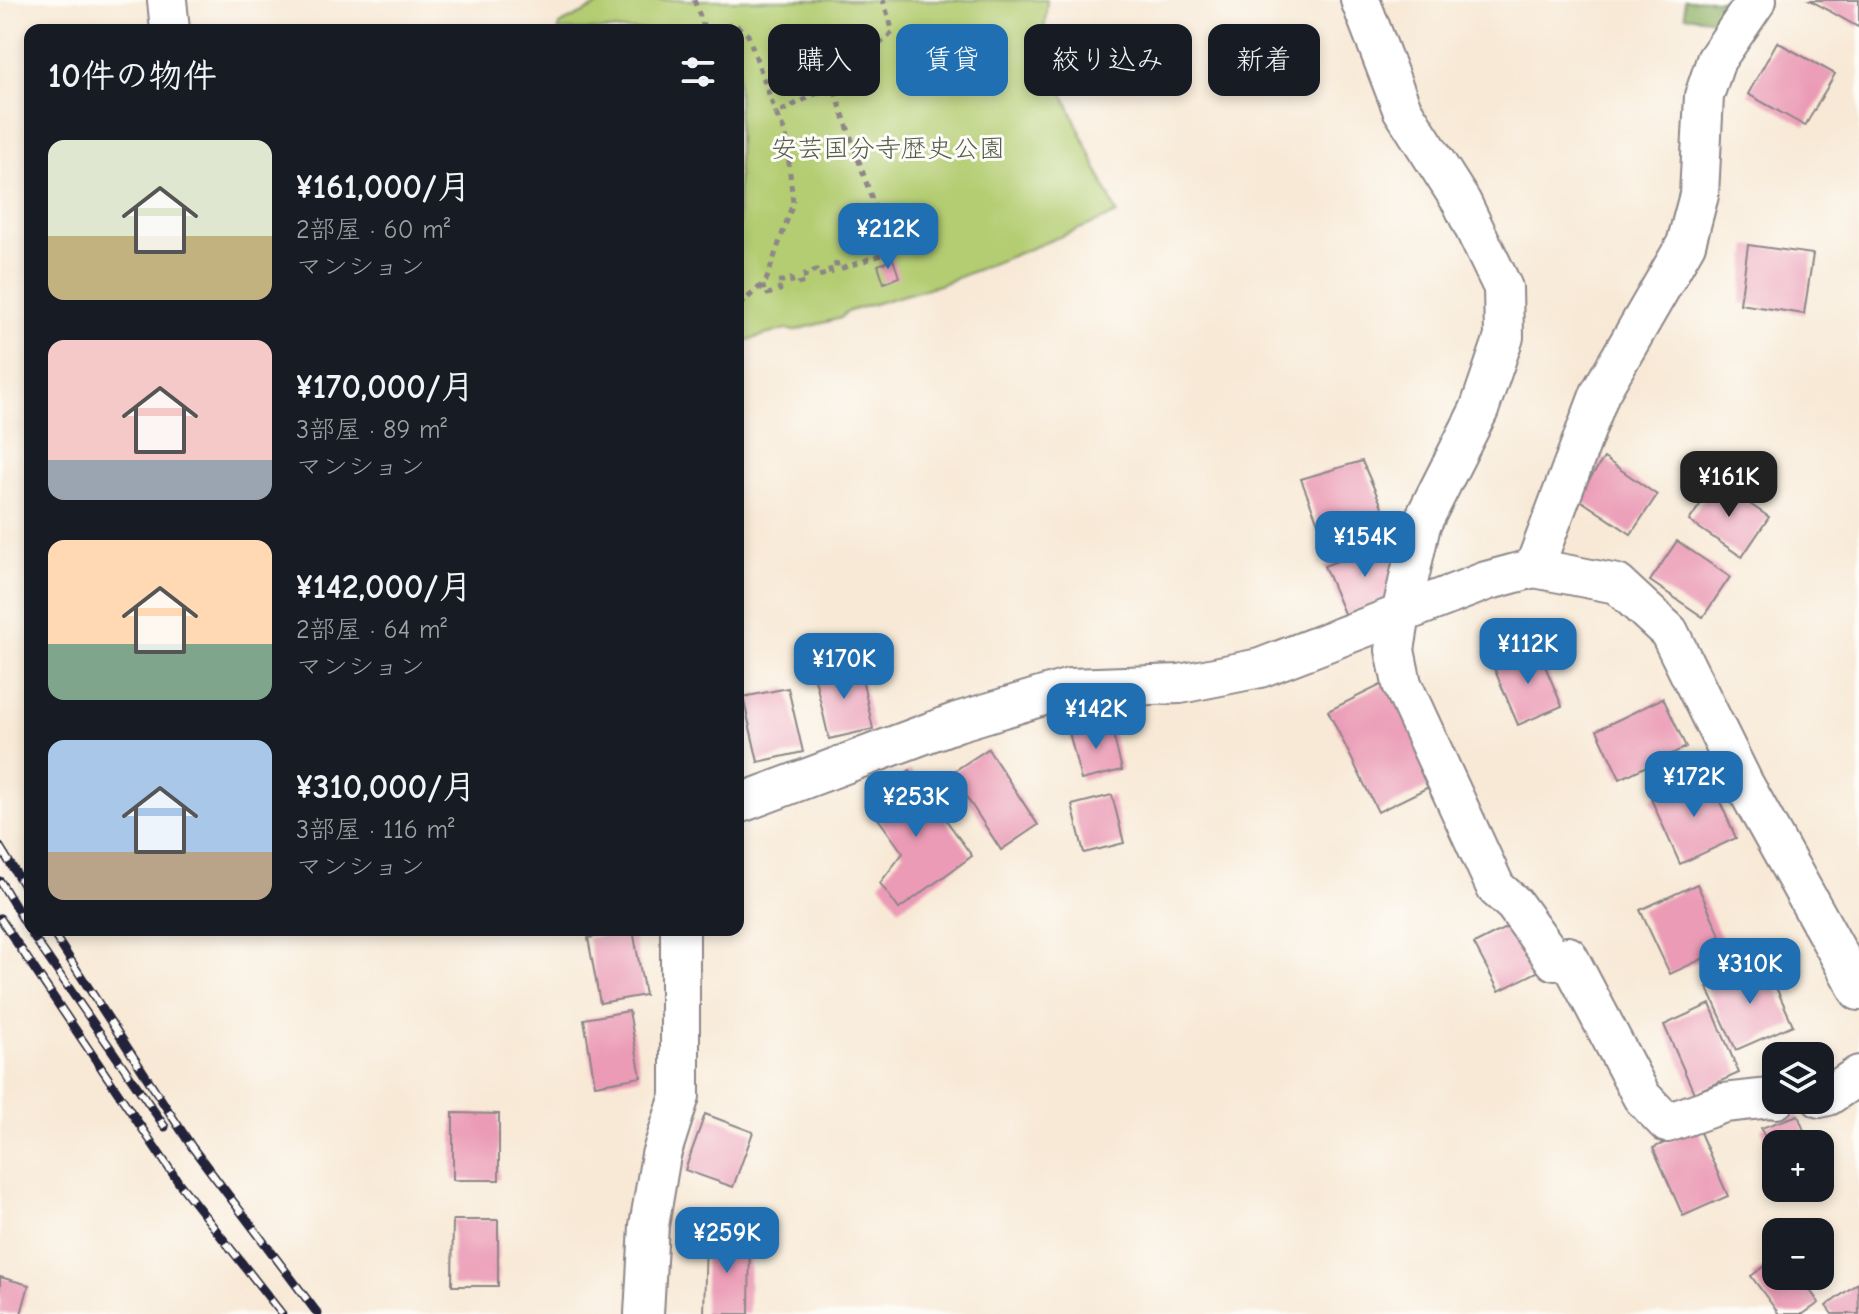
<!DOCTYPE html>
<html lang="ja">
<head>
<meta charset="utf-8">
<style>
	:root { --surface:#171b24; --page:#242831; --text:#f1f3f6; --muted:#9ea1a6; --accent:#1f6fb2 }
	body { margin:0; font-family:"Comic Neue","Klee One",sans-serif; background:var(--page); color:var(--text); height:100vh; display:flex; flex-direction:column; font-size:30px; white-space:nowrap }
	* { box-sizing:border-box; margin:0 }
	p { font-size:26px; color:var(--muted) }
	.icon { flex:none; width:44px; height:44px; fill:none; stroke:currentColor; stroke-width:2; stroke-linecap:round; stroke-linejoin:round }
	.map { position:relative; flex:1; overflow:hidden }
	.drawer { position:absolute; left:24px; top:24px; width:720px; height:912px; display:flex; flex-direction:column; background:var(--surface); border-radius:16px; box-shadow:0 4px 12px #0003 }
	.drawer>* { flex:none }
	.top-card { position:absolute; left:768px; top:24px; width:760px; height:72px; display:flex; gap:16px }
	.fabs { position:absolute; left:1762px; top:1042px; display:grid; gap:16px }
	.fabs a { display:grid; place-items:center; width:72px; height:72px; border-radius:16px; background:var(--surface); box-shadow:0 4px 12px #0003; font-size:40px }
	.price { position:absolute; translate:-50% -68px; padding:0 18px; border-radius:16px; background:var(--accent); color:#fff; font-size:26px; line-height:52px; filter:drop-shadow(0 2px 4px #0008) }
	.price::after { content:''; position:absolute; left:50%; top:48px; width:24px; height:18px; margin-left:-12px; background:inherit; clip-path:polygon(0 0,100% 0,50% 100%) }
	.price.active { background:#222; color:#fff }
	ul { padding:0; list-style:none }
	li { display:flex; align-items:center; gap:24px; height:200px; padding:0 24px }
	li span { display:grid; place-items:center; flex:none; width:224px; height:160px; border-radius:16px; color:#555 }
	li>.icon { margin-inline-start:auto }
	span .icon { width:96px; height:96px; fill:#fffc; stroke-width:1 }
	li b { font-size:34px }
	h2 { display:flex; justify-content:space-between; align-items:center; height:96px; padding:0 24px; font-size:34px }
	.pill { padding:0 28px; border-radius:16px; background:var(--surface); box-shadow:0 4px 12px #0003; font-size:28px; line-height:72px }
	.pill.active { background:var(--accent); color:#fff }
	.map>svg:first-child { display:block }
	.green { fill:#b4cd72; stroke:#6b7856; stroke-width:2 }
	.forest { fill:#8fb064; stroke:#586950; stroke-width:2 }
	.building { fill:#eb9bb6 }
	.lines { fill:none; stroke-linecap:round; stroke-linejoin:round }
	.minor-casing { stroke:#8d8688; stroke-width:42 }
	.path { stroke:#8d8688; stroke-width:5; stroke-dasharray:6 6; stroke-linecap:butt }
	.minor { stroke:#fff; stroke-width:38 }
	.rail-casing { stroke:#22223b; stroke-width:9 }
	.rail { stroke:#fdfcf7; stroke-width:6; stroke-dasharray:18; stroke-linecap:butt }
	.labels { text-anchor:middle; stroke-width:6; stroke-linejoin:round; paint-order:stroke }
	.park-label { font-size:26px; fill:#555e4e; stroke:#fdfcf7 }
</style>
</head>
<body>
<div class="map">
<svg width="1859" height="1314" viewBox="0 0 1859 1314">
	<rect width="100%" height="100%" fill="#fdfcf7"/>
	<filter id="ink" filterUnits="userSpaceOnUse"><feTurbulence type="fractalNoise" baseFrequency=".0125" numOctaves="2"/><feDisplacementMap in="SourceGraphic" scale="16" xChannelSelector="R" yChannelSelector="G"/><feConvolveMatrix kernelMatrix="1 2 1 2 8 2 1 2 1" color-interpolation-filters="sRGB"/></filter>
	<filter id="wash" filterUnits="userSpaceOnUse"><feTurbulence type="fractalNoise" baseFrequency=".006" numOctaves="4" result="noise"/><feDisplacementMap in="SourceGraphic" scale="32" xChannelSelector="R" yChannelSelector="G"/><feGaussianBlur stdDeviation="1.8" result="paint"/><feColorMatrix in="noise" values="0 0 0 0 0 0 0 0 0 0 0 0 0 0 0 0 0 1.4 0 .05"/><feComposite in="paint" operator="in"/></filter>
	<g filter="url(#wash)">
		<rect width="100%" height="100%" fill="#f8e9d6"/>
		<polygon class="green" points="609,0 1047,0 1043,48 1117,214 939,285 846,312 841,318 793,331 786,329 738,343 738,30 558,30 559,25"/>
		<polygon class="forest" points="1684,0 1761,0 1741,23 1685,16"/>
		<g id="blocks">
			<g class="building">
				<polygon points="1810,0 1859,0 1859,24 1858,27"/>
				<polygon points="1777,42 1835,74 1805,126 1748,94"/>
				<polygon points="1748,245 1813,254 1804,314 1740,304"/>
				<polygon points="893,259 899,277 884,283 878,265"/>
				<polygon points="1604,458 1657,495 1631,534 1577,498"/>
				<polygon points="1362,461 1388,520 1327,546 1301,479"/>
				<polygon points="1716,481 1769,517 1742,557 1689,521"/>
				<polygon points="1677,541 1730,577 1703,617 1650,581"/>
				<polygon points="1384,543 1407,590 1345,616 1324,566"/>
				<polygon points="1537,647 1562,706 1518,725 1493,666"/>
				<polygon points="859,664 873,729 829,739 814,674"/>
				<polygon points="1389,681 1439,782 1378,812 1328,711"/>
				<polygon points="788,688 803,752 758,762 743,697"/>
				<polygon points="1663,698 1686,747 1620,779 1597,730"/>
				<polygon points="1110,722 1122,770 1081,780 1069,732"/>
				<polygon points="988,749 1038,825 1001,850 951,773"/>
				<polygon points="910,770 972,856 899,909 880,883 903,853 866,802"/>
				<polygon points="1708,774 1736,838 1680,864 1651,799"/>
				<polygon points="1112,795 1124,843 1084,853 1072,805"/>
				<polygon points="1697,884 1726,948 1670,974 1640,910"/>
				<polygon points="1525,918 1549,966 1499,991 1474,944"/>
				<polygon points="633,930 645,995 600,1003 588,938"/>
				<polygon points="1764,961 1793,1025 1736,1050 1707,987"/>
				<polygon points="1710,1004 1739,1073 1694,1093 1664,1025"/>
				<polygon points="629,1011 641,1077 595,1085 584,1019"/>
				<polygon points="453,1113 499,1114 499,1180 453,1180"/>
				<polygon points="705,1114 753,1132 733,1187 685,1170"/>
				<polygon points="1798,1115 1809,1144 1776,1144 1776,1166 1761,1128"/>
				<polygon points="1698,1128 1728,1196 1683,1216 1653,1148"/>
				<polygon points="453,1220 498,1220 498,1286 452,1286"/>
				<polygon points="706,1236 750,1236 749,1314 704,1314"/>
				<polygon points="1776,1258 1776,1276 1800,1276 1819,1303 1803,1314 1779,1314 1751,1276"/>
				<polygon points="0,1277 29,1285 21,1314 0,1314"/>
				<polygon points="1858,1283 1859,1314 1832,1314 1826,1306"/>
			</g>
		</g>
	</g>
	<g filter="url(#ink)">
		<use href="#blocks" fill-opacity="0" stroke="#8d8688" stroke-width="2"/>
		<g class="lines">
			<defs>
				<g id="minor">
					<polyline points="167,0 170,30"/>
					<polyline points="1360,0 1402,109 1462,203 1503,288 1504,337 1479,410 1421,525 1401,614 1395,650 1402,684 1496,888 1514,904 1555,961 1568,956 1642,1097 1667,1123 1724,1103 1770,1098 1776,1099"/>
					<polyline points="1534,568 1600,393 1686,244 1699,195 1704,96 1716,60 1757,0"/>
					<polyline points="738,804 957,722 1070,688 1180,684 1260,668 1486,581 1534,568 1617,584 1669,632 1744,784 1859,991"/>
					<polyline points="1820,1098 1828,1096 1859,1075"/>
					<polyline points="644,1314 649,1226 661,1155 680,1096 680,930"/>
				</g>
			</defs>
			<use href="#minor" class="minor-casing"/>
			<g class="path">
				<polyline points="694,0 705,30"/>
				<polyline points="714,30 735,24 748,35 776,114"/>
				<polyline points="760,289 766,287 768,294 780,290 777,282 791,279 793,285 806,282 805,274 816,270 818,276 831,273 829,266 842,263 843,268 890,252 833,85"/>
				<polyline points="738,303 743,302 766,281 793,203 786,134 776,114 833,85 893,32 883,0"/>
			</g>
			<use href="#minor" class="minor"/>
			<defs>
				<g id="rail">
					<polyline points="0,847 30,896"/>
					<polyline points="0,881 33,936 165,1127"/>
					<polyline points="0,918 179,1183 282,1314"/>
					<polyline points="51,930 192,1147 318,1314"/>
				</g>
			</defs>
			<use href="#rail" class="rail-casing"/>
			<use href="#rail" class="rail"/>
		</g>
	</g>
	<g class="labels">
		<g class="park-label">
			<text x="888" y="157">安芸国分寺歴史公園</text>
		</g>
	</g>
</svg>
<div class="fabs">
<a><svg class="icon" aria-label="layers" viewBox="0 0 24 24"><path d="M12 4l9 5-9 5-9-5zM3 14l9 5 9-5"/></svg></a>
<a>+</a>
<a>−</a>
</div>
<b class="price" style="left:888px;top:271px">¥212K</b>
<b class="price active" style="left:1729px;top:519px">¥161K</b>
<b class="price" style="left:1365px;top:579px">¥154K</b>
<b class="price" style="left:1528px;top:686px">¥112K</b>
<b class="price" style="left:844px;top:701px">¥170K</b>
<b class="price" style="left:1096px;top:751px">¥142K</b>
<b class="price" style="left:1694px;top:819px">¥172K</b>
<b class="price" style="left:916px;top:839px">¥253K</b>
<b class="price" style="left:1750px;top:1006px">¥310K</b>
<b class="price" style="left:727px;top:1275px">¥259K</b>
<div class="top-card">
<a class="pill">購入</a>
<a class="pill active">賃貸</a>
<a class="pill">絞り込み</a>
<a class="pill">新着</a>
</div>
<section class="drawer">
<h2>10件の物件<svg class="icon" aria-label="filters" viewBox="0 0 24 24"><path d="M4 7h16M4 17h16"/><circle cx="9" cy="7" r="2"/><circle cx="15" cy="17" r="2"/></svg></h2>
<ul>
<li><span style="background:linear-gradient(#dfe7d0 60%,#c2b280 0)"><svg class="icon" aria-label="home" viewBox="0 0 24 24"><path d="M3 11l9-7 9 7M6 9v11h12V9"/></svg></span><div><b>¥161,000/月</b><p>2部屋 · 60 m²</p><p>マンション</p></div></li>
<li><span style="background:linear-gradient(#f6c9c9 75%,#9aa5b1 0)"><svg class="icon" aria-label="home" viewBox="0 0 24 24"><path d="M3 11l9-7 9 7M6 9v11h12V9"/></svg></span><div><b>¥170,000/月</b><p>3部屋 · 89 m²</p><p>マンション</p></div></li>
<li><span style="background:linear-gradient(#ffd9b3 65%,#7fa58c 0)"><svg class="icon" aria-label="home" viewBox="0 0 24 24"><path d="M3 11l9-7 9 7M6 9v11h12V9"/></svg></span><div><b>¥142,000/月</b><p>2部屋 · 64 m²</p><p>マンション</p></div></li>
<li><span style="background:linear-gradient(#a9c7e8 70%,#b9a48a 0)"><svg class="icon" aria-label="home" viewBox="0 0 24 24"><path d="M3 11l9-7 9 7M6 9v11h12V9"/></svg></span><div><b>¥310,000/月</b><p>3部屋 · 116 m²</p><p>マンション</p></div></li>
</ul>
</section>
</div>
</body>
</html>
